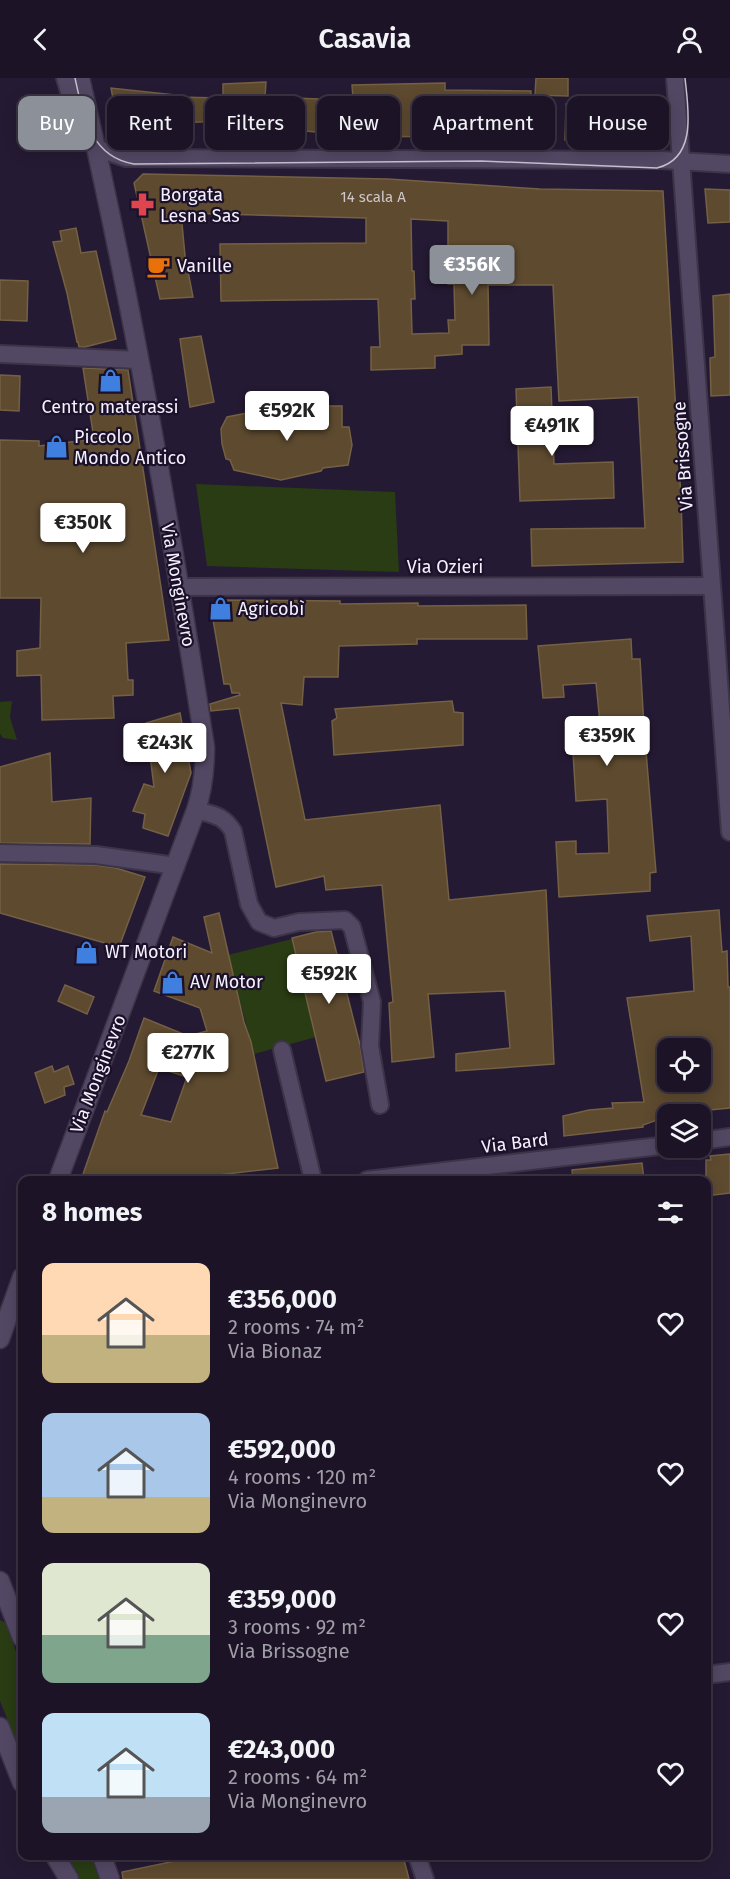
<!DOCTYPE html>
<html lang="en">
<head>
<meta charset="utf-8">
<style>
	:root { --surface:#1c1426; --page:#292132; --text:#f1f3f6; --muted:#a09ea7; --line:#3a3343; --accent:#8c9099 }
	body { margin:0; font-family:"Fira Sans",sans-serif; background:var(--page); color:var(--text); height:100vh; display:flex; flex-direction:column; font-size:22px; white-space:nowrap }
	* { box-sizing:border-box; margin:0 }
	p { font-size:20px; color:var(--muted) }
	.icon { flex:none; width:33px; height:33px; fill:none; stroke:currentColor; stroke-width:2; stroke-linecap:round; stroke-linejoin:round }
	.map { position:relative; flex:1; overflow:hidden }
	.drawer { position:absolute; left:18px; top:1098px; width:693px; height:684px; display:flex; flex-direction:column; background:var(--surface); border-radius:12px; box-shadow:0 3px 15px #0003,0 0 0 2px var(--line) }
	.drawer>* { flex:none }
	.guide { position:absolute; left:18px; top:18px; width:694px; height:54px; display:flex; gap:12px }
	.controls { position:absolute; left:657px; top:960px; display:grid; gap:12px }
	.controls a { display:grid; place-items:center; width:54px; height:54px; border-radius:12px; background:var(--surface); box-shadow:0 3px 15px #0003,0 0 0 2px var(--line); font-size:30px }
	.price { position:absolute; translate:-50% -51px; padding:0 14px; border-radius:6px; background:#fff; color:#222; font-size:20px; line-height:39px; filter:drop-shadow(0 2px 3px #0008) }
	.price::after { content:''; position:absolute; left:50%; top:36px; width:18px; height:14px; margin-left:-9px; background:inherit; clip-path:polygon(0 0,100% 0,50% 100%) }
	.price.selected { background:var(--accent); color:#fff }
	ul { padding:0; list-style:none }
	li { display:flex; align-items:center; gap:18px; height:150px; padding:0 24px }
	li span { display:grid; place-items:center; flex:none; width:168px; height:120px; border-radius:12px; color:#555 }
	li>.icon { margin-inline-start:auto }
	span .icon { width:72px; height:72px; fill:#fffc; stroke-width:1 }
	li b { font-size:26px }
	h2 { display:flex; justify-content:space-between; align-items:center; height:72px; padding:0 24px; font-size:26px }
	.chip { padding:0 21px; border-radius:12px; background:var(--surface); box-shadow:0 3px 15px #0003,0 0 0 2px var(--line); font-size:21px; line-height:54px }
	.chip.selected { background:var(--accent); color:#fff }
	header { display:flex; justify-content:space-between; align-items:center; height:78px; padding:0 24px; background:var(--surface); font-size:27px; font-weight:600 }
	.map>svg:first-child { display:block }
	.green { fill:#293c13 }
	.building { fill:#5d4a2f; stroke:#746044; stroke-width:1.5; fill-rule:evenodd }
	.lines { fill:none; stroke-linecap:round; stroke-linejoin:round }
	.street-casing { stroke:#3c3448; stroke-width:20 }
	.secondary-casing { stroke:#3c3448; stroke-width:21 }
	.street { stroke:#534864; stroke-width:16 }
	.secondary { stroke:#534864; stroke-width:18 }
	.tram { stroke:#c5bfcf; stroke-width:1.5 }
	.labels { text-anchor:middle; stroke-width:4.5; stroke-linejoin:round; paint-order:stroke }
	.number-label { font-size:15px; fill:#cfc6ca }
	.poi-label { font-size:18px; fill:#f5f0fe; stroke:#1b1129; text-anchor:start }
	.street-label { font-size:18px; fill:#f5f0fe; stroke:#1b1129 }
</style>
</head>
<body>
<header><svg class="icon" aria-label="back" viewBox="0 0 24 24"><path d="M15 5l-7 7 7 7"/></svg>Casavia<svg class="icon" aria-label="person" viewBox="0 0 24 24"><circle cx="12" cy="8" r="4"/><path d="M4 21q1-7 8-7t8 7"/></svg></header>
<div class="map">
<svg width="730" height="1801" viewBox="0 0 730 1801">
	<rect width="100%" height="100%" fill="#251a33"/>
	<g class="green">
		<polygon points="196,406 395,414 399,494 207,488"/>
		<polygon points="12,623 10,639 17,662 3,660 0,656 0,624"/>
		<polygon points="292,861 316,959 254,976 228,877"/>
		<polygon points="0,1542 6,1545 22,1591 22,1678 0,1623"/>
		<polygon points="64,1778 91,1778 99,1801 76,1801"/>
	</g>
	<g class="building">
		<polygon points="536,0 568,0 568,18 535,17"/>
		<polygon points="266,4 265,19 320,21 353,20 352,7 445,5 445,12 531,13 531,50 443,48 442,59 356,58 306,53 306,51 269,52 269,48 224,47 224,43 175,45 175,58 120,57 111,10 175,17 175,19 223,20 223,6"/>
		<polygon points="566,26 654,27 654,63 565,62"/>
		<path d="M143,96L388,101L540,111L663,113L681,421L683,484L532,488L531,451L645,450L638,319L559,323L553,207H488L489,267H462V276L435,278V290L371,292V269H380L378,221L221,223L220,166L366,165V140L181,135L185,178L193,219L160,221L134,105ZM411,141L448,143V206H454L455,242H448L449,255L412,256L411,221H415L414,193H412Z"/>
		<polygon points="705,111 730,112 730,144 708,145"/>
		<polygon points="76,150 81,175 96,173 116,261 85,269 79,269 78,264 77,264 67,215 53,164 62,163 60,153"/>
		<polygon points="0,202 28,203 27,243 0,242"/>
		<polygon points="730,216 730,317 711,318 710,280 715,279 713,218"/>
		<polygon points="201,258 214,324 190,329 180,261"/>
		<polygon points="83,290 128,292 169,562 126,565 128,602 133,602 133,617 113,618 114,640 42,642 41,597 17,598 17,573 40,570 41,520 0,520 0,362 39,363 39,368 94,361"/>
		<polygon points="0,297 20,298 19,333 0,332"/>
		<polygon points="551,309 554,386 613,384 614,420 520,423 516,311"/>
		<polygon points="305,328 342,328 342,349 349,349 352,367 348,387 323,390 321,393 281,402 234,392 230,382 226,381 222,366 221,351 227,339 273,330 304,337"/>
		<polygon points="217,522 340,523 340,526 418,525 418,528 526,527 527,561 417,561 417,566 339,568 338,599 304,599 302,627 281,625 305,742 440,727 449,822 546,812 554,986 456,993 456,976 510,970 505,913 428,916 434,979 392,984 389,925 393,924 382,807 326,812 324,798 276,809 239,630 211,633 210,626 240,617 239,615 232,615 230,606 224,606 211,530"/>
		<polygon points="631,561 632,581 640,581 644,649 656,794 650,795 650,813 559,819 556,764 576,763 576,776 609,775 607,721 576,723 572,658 601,655 596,605 563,607 564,619 543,620 538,568"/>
		<polygon points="452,623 454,634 463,635 463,667 334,677 332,643 337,640 335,631"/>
		<polygon points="180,635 191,695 168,758 143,750 145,736 133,733 144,706 154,709 146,645"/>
		<polygon points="50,675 52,724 91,720 90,766 0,765 0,689"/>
		<polygon points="0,786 95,787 116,790 145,799 119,869 0,835"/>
		<path d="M719,832L722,874L727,873L728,909H730V1030L668,1036V1038L643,1047V1049L564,1058L563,1038L589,1032L613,1030L612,1025L644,1024L627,920L694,913L691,858L650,863L647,838ZM668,970H700V1004H668Z"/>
		<path d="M219,835L244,944L251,964L278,1090L177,1102H81L105,1033L107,1034L129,983L144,940L188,958L207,953L200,930L154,913L173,859L212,875L204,839ZM159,990L187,999L171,1044L141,1037Z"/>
		<polygon points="331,853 360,967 364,994 326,1003 292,860 316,854"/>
		<polygon points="65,907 94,919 87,936 58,923"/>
		<polygon points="52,988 54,994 68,988 74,1006 64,1009 65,1017 45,1025 35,995"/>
		<polygon points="730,1076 730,1115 706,1118 706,1082 711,1082 710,1078"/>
		<polygon points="642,1085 644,1102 573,1102 572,1092"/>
		<polygon points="199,1778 403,1778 409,1801 123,1801 122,1794"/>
	</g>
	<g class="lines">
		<defs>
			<g id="street">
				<polyline points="65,0 78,45 96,70 126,80 661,82 730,86"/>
				<polyline points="675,0 730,754"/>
				<polyline points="0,276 139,282"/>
				<polyline points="179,509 711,508"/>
				<path d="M196,732C214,737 223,737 233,753L249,826L259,844L274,850L299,844L345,842L352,849L372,924L370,968L380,1027"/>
				<polyline points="0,775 96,777 176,788"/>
				<polyline points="282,972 313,1102"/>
				<polyline points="700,1063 730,1059"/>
				<polyline points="367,1102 668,1067"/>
				<polyline points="706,1597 730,1594"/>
				<polyline points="417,1778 425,1801"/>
			</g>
			<g id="secondary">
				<path d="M58,1102L196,732C203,711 205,692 205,669C170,445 132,221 80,0"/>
				<polyline points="0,1261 22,1199"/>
				<polyline points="0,1503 22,1560"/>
				<polyline points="0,1649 22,1705"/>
				<polyline points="55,1778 69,1801"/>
				<polyline points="102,1778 110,1801"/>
			</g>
		</defs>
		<use href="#street" class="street-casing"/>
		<use href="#secondary" class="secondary-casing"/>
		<use href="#street" class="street"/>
		<use href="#secondary" class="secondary"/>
		<path class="tram" d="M75,0C83,36 90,79 134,86L481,83L657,90C698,80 688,30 685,0"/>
	</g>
	<defs>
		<symbol id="pharmacy-bare" viewBox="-9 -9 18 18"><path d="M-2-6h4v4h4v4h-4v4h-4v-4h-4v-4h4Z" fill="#e0444e" stroke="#1b1129" stroke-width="2.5" paint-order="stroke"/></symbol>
		<symbol id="cafe-bare" viewBox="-9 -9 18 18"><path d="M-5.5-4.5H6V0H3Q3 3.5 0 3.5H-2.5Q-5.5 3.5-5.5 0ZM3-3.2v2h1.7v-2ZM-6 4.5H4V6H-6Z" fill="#e8710a" stroke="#1b1129" stroke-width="2.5" paint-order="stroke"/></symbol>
		<symbol id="shop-bare" viewBox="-9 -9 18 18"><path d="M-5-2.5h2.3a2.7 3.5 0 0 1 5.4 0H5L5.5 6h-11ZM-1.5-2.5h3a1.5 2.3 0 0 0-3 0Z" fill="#3f7fe0" stroke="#1b1129" stroke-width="2.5" paint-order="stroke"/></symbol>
	</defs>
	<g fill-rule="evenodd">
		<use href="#pharmacy-bare" x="126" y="110" width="33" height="33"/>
		<use href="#cafe-bare" x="142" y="172" width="33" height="33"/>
		<use href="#shop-bare" x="94" y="286" width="33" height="33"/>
		<use href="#shop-bare" x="40" y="352" width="33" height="33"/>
		<use href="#shop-bare" x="204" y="514" width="33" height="33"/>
		<use href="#shop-bare" x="70" y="858" width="33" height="33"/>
		<use href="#shop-bare" x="156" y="888" width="33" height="33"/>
	</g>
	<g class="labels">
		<g class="number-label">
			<text x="373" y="124">14 scala A</text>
		</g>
		<g class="poi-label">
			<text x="160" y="123">Borgata<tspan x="160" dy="21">Lesna Sas</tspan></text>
			<text x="177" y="194">Vanille</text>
			<text x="110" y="335" text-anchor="middle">Centro materassi</text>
			<text x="74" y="365">Piccolo<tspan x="74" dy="21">Mondo Antico</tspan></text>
			<text x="238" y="537">Agricobì</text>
			<text x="105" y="880">WT Motori</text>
			<text x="190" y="910">AV Motor</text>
		</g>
		<g class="street-label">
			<text transform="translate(683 378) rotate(-94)" y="6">Via Brissogne</text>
			<text x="445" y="495">Via Ozieri</text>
			<text transform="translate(178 507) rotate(80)" y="6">Via Monginevro</text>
			<text transform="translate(98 996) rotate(-69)" y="6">Via Monginevro</text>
			<text transform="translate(515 1065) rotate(-7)" y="6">Via Bard</text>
		</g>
	</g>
</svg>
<div class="controls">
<a><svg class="icon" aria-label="locate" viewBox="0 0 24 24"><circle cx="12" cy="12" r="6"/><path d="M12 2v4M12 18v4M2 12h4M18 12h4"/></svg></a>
<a><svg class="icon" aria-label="layers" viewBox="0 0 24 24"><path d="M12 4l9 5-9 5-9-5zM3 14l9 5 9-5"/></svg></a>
</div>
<b class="price selected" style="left:472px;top:218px">€356K</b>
<b class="price" style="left:287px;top:364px">€592K</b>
<b class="price" style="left:552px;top:379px">€491K</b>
<b class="price" style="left:83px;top:476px">€350K</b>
<b class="price" style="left:607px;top:689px">€359K</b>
<b class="price" style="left:165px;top:696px">€243K</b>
<b class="price" style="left:329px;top:927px">€592K</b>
<b class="price" style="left:188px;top:1006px">€277K</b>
<div class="guide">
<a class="chip selected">Buy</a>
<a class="chip">Rent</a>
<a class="chip">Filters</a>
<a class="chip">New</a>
<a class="chip">Apartment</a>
<a class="chip">House</a>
</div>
<section class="drawer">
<h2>8 homes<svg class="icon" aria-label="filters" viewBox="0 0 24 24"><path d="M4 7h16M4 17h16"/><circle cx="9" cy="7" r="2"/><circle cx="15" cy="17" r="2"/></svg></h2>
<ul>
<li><span style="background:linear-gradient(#ffd9b3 60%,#c2b280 0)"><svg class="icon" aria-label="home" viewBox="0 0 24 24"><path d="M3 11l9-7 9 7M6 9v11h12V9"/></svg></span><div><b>€356,000</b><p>2 rooms · 74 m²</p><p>Via Bionaz</p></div><svg class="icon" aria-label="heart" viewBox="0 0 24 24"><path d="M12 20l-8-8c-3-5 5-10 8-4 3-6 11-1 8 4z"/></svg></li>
<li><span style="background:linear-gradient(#a9c7e8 70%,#c2b280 0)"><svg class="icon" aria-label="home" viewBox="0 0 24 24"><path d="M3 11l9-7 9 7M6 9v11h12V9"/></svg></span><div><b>€592,000</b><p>4 rooms · 120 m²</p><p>Via Monginevro</p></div><svg class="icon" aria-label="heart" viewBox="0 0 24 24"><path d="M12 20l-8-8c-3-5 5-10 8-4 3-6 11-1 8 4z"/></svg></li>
<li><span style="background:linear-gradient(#dfe7d0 60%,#7fa58c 0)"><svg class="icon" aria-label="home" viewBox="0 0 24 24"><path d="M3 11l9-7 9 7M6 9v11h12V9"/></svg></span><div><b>€359,000</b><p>3 rooms · 92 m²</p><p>Via Brissogne</p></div><svg class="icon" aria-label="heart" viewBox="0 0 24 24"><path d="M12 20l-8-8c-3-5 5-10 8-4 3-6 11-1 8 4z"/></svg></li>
<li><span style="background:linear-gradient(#bfe0f5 70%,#9aa5b1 0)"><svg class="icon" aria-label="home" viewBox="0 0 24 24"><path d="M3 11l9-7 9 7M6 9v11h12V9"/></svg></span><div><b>€243,000</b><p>2 rooms · 64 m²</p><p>Via Monginevro</p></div><svg class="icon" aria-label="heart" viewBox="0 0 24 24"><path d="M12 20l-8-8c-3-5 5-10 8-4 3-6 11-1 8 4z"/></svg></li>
</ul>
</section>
</div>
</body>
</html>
